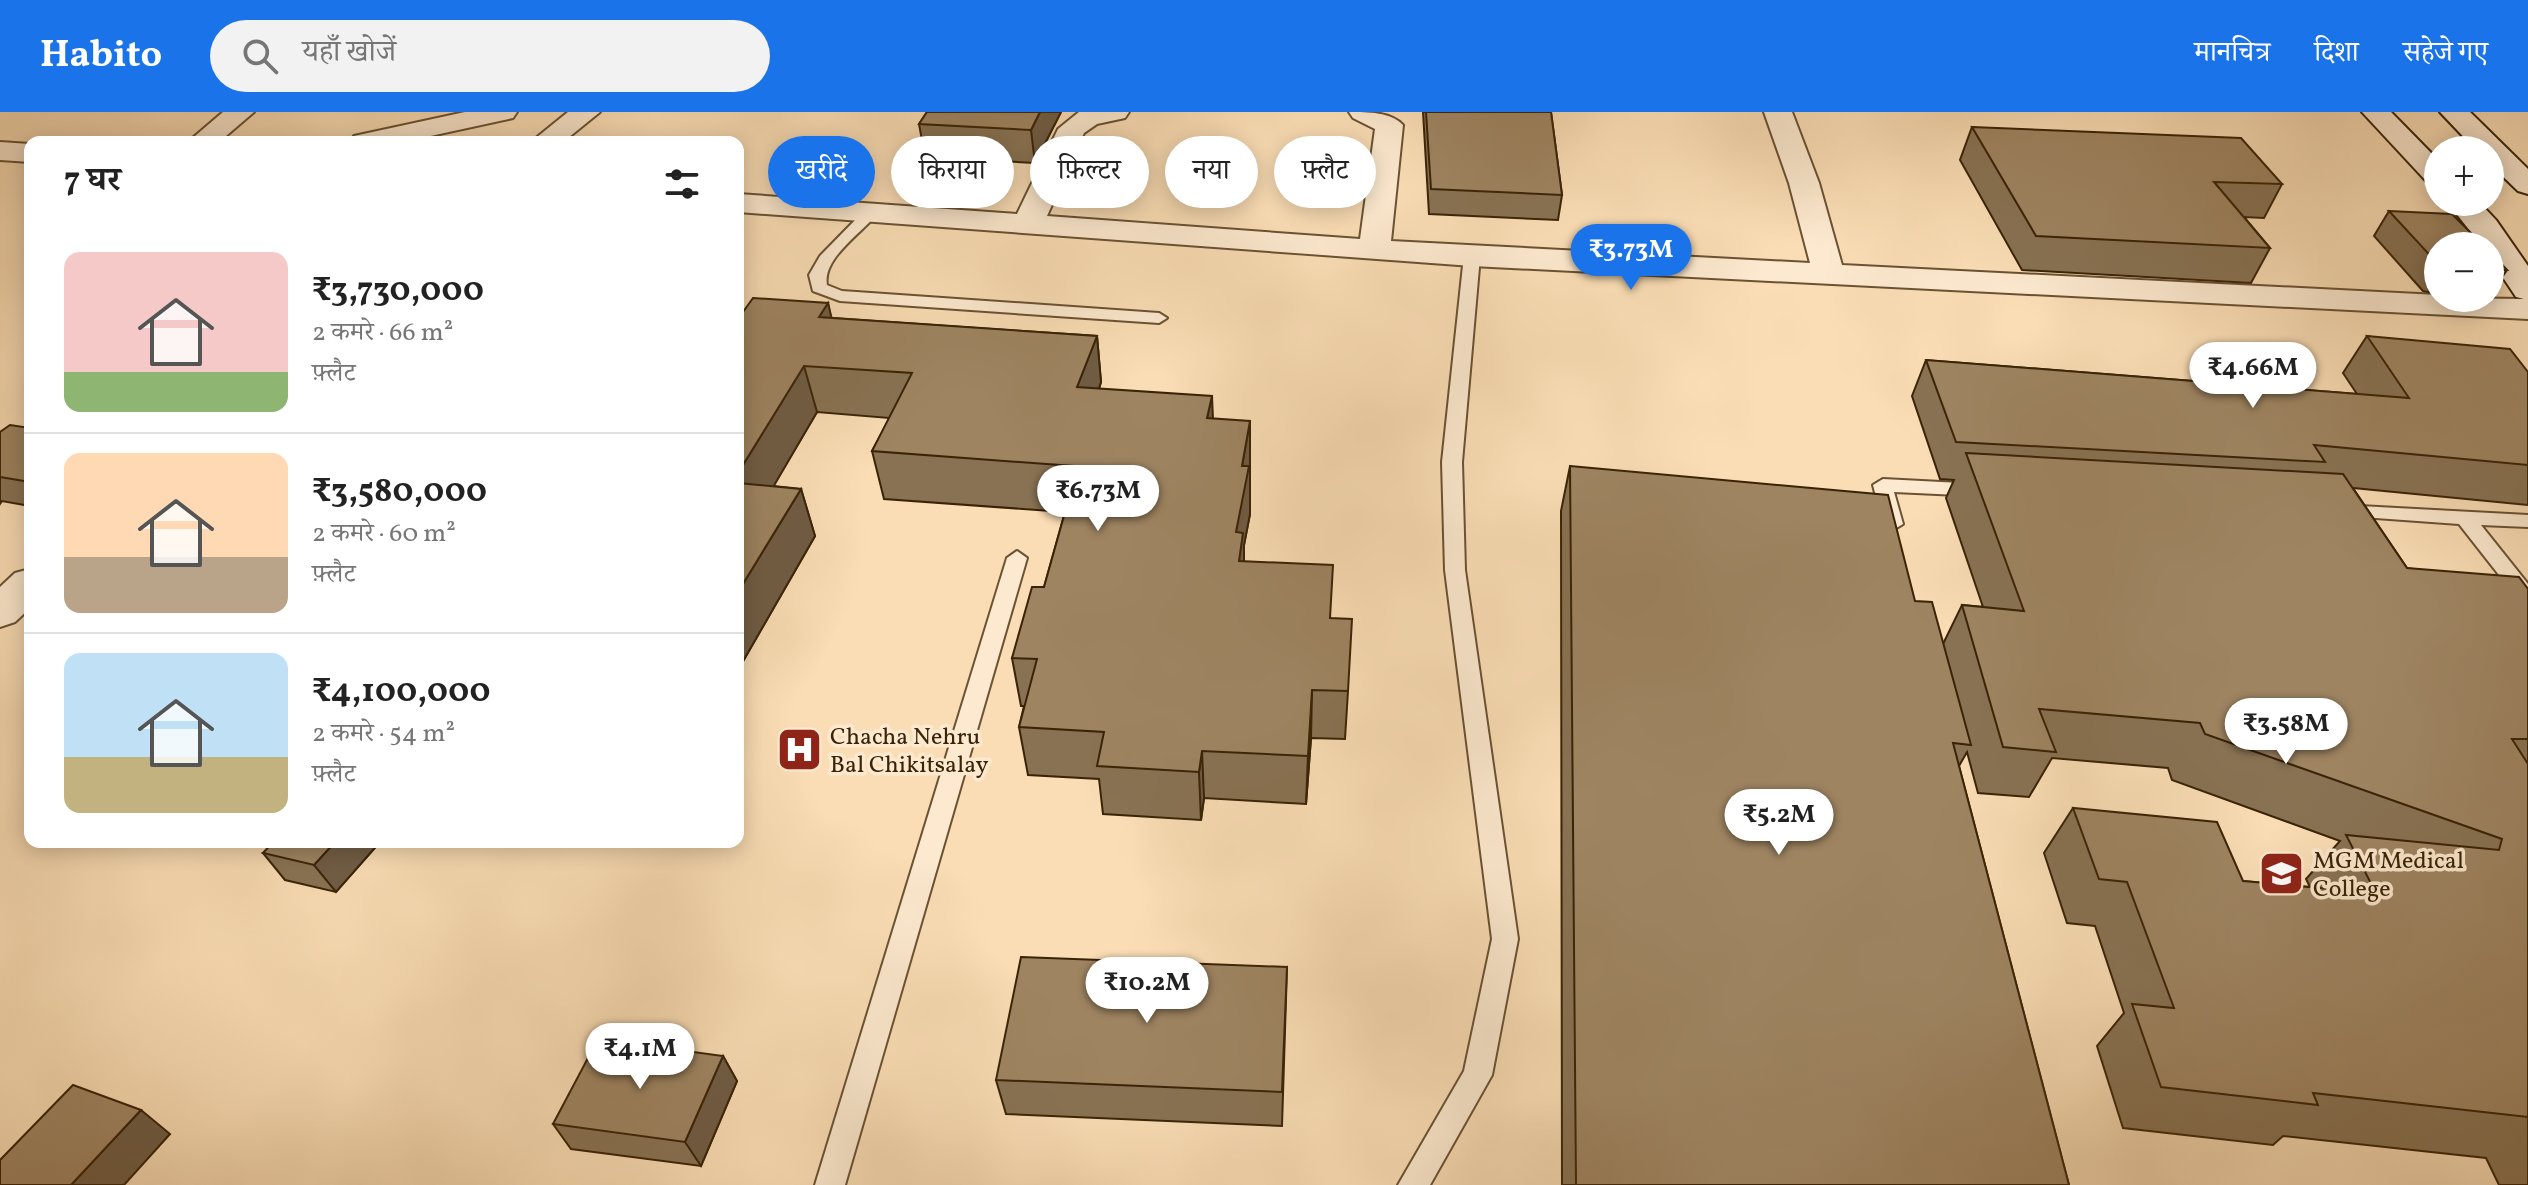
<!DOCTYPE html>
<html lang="hi">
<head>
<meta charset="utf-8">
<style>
	:root { --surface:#fff; --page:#f2f2f2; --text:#222; --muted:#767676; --line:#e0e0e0; --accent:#1a73e8 }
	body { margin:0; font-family:Vollkorn,"Noto Serif Devanagari",serif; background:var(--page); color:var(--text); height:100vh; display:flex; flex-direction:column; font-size:30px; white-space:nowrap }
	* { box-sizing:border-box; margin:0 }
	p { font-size:26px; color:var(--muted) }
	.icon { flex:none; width:44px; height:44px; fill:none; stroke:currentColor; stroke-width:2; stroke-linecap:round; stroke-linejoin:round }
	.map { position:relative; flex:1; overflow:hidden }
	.details { position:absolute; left:24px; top:24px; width:720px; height:712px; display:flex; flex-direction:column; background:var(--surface); border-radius:16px; box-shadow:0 4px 20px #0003 }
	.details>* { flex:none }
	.hud { position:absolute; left:768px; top:24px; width:760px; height:72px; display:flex; gap:16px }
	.controls { position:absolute; left:2424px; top:24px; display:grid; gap:16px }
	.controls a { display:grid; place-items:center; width:80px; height:80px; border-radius:50%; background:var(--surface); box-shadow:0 4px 20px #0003; font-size:40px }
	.price { position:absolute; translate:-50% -68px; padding:0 18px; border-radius:28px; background:#fff; color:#222; font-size:26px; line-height:52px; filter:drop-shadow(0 2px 4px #0008) }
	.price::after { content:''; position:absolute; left:50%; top:48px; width:24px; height:18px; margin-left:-12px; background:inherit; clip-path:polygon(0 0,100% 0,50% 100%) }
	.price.active { background:var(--accent); color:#fff }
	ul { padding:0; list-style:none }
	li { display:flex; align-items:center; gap:24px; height:200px; padding:0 40px }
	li+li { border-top:2px solid var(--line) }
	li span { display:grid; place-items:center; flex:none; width:224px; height:160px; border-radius:16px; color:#555 }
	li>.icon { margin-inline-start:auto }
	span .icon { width:96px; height:96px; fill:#fffc; stroke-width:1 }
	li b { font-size:34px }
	h2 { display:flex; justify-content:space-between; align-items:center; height:96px; padding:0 40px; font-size:34px }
	.chip { padding:0 28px; border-radius:36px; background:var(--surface); box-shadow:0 4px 20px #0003; font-size:28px; line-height:72px }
	.chip.active { background:var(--accent); color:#fff }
	header { display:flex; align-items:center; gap:48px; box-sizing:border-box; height:112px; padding:0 40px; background:var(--accent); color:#fff }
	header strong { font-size:38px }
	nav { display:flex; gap:44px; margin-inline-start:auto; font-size:28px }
	.search { width:560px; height:72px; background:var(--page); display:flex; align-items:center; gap:20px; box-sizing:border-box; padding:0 28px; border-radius:44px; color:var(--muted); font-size:30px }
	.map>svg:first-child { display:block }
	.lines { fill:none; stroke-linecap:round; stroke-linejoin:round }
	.service-casing { stroke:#6a5232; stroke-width:4 }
	.minor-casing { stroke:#6a5232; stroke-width:4 }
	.secondary-casing { stroke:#3a2307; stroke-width:4 }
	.service { fill:#fce9cf; fill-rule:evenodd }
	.minor { fill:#fce9cf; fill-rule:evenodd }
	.secondary { fill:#fce9cf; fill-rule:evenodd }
	.wall { fill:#887253; stroke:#3a2307; stroke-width:2 }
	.shaded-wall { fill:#6f5c44; stroke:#3a2307; stroke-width:2 }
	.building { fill:#9e8461; stroke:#3a2307; stroke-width:2 }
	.labels { text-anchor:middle; stroke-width:7; stroke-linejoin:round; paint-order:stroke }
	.poi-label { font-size:24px; fill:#3a2307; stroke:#fce9cf; text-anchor:start }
</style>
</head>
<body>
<header>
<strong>Habito</strong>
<div class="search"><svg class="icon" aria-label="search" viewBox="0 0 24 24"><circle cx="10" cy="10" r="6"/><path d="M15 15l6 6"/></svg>यहाँ खोजें</div>
<nav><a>मानचित्र</a><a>दिशा</a><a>सहेजे गए</a></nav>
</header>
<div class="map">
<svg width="2528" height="1073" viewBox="0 0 2528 1073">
	<rect width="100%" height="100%" fill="#faddb5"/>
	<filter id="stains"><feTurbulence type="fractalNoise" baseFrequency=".0025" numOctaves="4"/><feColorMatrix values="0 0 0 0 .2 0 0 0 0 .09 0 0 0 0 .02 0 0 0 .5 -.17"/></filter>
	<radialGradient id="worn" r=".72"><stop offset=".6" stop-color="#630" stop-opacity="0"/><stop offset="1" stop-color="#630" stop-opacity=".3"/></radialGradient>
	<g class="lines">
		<defs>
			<g id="service">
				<path d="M870,96L878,101C862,121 822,146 827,173L842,179L1159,201L1167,206L1159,211L840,189L813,179L809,163L820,144L865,98Z"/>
				<polygon points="1472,139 1480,144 1462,350 1465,458 1518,827 1492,963 1430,1073 1398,1073 1464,959 1492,827 1445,458 1442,350 1464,144"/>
				<polygon points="1883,367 1980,372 1990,378 1980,384 1894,380 1903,412 1893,418 1883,412 1873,373"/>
				<polygon points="2341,393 2528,403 2528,415 2481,413 2528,472 2528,493 2521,491 2459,412 2334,403 2331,399 2334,395"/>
				<polygon points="1017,439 1027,446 845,1073 815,1073 1007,446"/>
			</g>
			<g id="minor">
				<polygon points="223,0 254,0 219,30 188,30"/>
				<polygon points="465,0 517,0 513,6 403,30 350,30 354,24"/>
				<polygon points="568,0 600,0 563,30 531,30"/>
				<path d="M1079,0H1129L1125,6L1097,12L1084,21L1047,104L1360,127L1375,17L1353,6L1349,0C1368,0 1391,0 1403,13L1391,129L1810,151L1789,71L1764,0H1792L1819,71L1842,153L2438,183V186L2528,187V207L1472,154L738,100V82L1017,102L1058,17Z"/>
				<polygon points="0,30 30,32 30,50 0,48"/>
				<polygon points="30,457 30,496 15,510 0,515 0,475 15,461"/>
			</g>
			<g id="secondary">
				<polygon points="2362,0 2391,0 2438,48 2438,74 2428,71"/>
				<polygon points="2440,0 2470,0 2528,57 2528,82 2518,79 2490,52 2490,38 2476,38"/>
				<polygon points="2447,90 2479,90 2496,108 2528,154 2528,188 2516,185 2490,146 2490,134 2482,134"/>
			</g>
		</defs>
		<use href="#service" class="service-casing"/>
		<use href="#minor" class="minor-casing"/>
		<use href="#secondary" class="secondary-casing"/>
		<use href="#service" class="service"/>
		<use href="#minor" class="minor"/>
		<use href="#secondary" class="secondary"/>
	</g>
	<g class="wall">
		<polygon points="927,0 1061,0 1035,51 925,45 919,12"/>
		<polygon points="1423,0 1551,0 1562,83 1558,108 1429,102"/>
		<polygon points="1972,15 2282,72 2264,106 2244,105 2270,136 2251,171 2022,158 1960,48"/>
		<polygon points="2389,99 2438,134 2438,182 2423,179 2374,124"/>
		<polygon points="2490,140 2507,158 2490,182"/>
		<polygon points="828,191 831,206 1097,224 1101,270 1099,277 1213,307 1250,356 1250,402 1244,433 1244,449 1331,506 1348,579 1345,627 1311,626 1306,692 1204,686 1201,708 1103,702 1099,667 1028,663 1019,615 1024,594 1021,594 1012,546 1044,475 1065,400 884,387 872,339 890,306 817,300 773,374 801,377 815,424 738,558 738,207"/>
		<polygon points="2367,224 2528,260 2528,393 2353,376 2407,456 2528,477 2528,1073 2499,1073 2486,1046 2283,1024 2273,1033 2123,1016 2097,934 2124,901 2095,814 2067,811 2044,741 2073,696 2243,769 2310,775 2306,767 2340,729 2172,668 2168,656 2052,646 2029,685 1978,681 1967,640 1959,654 2069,1073 1562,1073 1561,399 1570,354 1915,489 1943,532 1962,493 1983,495 1946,386 1954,368 1940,367 1912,284 1926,248 2357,282 2343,261"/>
		<polygon points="30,316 30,394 2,389 0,392 0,320"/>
		<polygon points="380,730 336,780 285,768 263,741"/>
		<polygon points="1287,855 1282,1014 1006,1002 996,968"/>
		<polygon points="723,944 737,969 701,1054 571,1037 553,1012"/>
	</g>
	<g class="shaded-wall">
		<polygon points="1040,0 1061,0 1035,51 1031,18"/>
		<polygon points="828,191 839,237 819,205"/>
		<polygon points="1097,224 1101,270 1083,322 1077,275"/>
		<polygon points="804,254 817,300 748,418 738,389 738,361"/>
		<polygon points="1212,284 1214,331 1207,306"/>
		<polygon points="1250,309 1250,402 1244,433 1244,468 1240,454 1236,420 1242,354"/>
		<polygon points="801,377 815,424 738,558 738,480"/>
		<polygon points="1312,578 1311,626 1306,692 1308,644"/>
		<polygon points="1202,639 1204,686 1201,708 1199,660"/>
		<polygon points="335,730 380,730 336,780 314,753"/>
		<polygon points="723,944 737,969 701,1054 685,1030"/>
		<polygon points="141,998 170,1022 124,1073 71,1073"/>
	</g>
	<g class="building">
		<polygon points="927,0 1040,0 1031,18 919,12"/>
		<polygon points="1426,0 1551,0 1562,83 1431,77"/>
		<polygon points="1972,15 2241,26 2282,72 2214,70 2270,136 2036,124"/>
		<polygon points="2389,99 2452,102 2484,134 2438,134 2438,152"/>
		<polygon points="2490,140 2507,158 2490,158"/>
		<polygon points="753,186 828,191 819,205 1097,224 1077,275 1212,284 1207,306 1250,309 1242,354 1249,354 1236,420 1243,421 1239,449 1333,453 1330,506 1352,507 1348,579 1312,578 1308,644 1202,639 1199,660 1097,654 1104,620 1019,615 1037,547 1012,546 1032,475 1044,475 1074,368 1068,367 1073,354 872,339 912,261 804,254 738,361 738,207"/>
		<polygon points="2367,224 2510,237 2528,260 2528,353 2314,333 2325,350 1956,330 1926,248 2409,286"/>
		<polygon points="10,313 30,316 30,370 0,365 0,320"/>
		<polygon points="1966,341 2343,362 2407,456 2519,465 2528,477 2528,627 2512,627 2528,652 2528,1005 2313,981 2318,993 2161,975 2132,892 2174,896 2127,770 2099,767 2073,696 2217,710 2243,769 2376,781 2346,723 2499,738 2502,727 2205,622 2200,611 2039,597 2056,640 2003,635 1962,493 2024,499"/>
		<polygon points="1570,354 1888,383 1915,489 1932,490 1971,633 1953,631 2069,1073 1576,1073"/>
		<polygon points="738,371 801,377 738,480"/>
		<polygon points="273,730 335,730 314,753 263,741"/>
		<polygon points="1021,845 1287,855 1282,980 996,968"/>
		<polygon points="598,927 723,944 685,1030 553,1012"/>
		<polygon points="73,973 141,998 71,1073 0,1073 0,1048"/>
	</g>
	<defs>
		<symbol id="hospital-square" viewBox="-11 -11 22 22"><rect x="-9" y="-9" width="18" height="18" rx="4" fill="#8f2418" stroke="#fce9cf"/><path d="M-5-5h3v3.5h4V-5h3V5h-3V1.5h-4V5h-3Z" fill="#fff"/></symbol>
		<symbol id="university-square" viewBox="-11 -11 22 22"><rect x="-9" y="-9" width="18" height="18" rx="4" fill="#8f2418" stroke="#fce9cf"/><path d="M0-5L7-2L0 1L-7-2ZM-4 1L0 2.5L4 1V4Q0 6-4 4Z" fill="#fff"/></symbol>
	</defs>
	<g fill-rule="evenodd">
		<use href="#hospital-square" x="774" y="612" width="51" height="51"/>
		<use href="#university-square" x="2256" y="736" width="51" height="51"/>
	</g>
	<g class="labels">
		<g class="poi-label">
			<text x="830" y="632">Chacha Nehru<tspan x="830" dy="28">Bal Chikitsalay</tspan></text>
			<text x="2313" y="756">MGM Medical<tspan x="2313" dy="28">College</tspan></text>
		</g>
	</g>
	<rect width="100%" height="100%" filter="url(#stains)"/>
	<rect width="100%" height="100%" fill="url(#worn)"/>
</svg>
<div class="controls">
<a>+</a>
<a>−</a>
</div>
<b class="price active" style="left:1631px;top:180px">₹3.73M</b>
<b class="price" style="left:2253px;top:298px">₹4.66M</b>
<b class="price" style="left:1098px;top:421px">₹6.73M</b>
<b class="price" style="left:2286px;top:654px">₹3.58M</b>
<b class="price" style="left:1779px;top:745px">₹5.2M</b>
<b class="price" style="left:1147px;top:913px">₹10.2M</b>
<b class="price" style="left:640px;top:979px">₹4.1M</b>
<div class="hud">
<a class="chip active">खरीदें</a>
<a class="chip">किराया</a>
<a class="chip">फ़िल्टर</a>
<a class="chip">नया</a>
<a class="chip">फ़्लैट</a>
</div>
<section class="details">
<h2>7 घर<svg class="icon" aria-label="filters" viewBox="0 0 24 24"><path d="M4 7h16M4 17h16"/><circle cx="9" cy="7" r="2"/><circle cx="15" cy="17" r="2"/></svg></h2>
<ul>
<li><span style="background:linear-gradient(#f6c9c9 75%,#8fb573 0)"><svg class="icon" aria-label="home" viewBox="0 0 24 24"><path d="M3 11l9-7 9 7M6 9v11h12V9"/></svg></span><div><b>₹3,730,000</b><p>2 कमरे · 66 m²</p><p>फ़्लैट</p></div></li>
<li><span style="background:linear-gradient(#ffd9b3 65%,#b9a48a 0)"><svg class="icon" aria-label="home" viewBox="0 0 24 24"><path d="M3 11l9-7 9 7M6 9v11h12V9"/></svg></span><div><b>₹3,580,000</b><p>2 कमरे · 60 m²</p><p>फ़्लैट</p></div></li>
<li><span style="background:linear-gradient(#bfe0f5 65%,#c2b280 0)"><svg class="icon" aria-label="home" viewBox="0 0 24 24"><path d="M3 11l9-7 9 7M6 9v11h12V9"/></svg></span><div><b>₹4,100,000</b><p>2 कमरे · 54 m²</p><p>फ़्लैट</p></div></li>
</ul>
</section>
</div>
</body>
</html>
